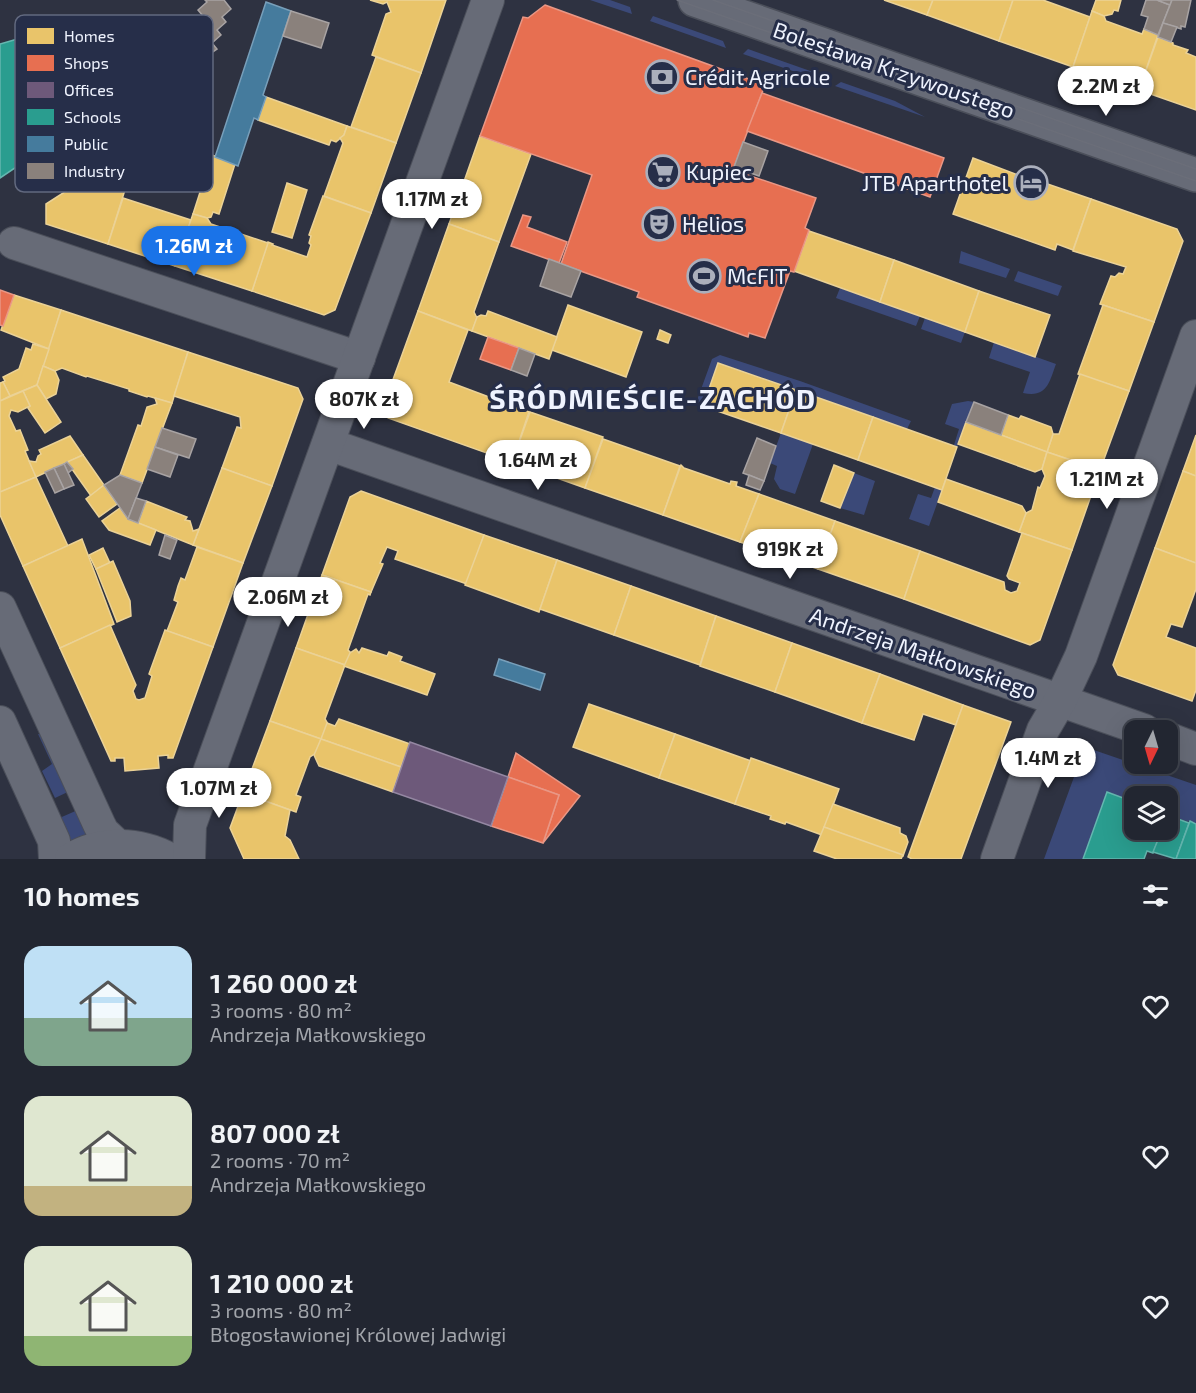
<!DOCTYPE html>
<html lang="en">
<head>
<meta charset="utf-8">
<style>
	:root { --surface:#222631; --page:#2e323d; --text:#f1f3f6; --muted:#a2a5ab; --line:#3f434d; --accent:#1a73e8 }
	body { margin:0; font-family:"Exo 2",sans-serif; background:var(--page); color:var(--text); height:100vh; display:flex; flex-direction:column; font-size:22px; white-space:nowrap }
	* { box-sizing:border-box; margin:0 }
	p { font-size:20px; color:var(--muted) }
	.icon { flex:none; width:33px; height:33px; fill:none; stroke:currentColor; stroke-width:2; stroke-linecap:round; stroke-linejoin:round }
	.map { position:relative; height:859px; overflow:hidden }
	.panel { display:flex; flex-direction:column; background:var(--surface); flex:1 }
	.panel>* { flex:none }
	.needle { width:39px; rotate:185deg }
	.controls { position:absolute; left:1124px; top:720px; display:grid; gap:12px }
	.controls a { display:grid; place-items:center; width:54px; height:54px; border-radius:12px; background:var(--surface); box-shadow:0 6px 24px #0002,0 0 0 2px var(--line); font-size:30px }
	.price { position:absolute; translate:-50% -51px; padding:0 14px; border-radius:21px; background:#fff; color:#222; font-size:20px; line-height:39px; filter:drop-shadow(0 2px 3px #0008) }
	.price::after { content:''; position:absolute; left:50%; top:36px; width:18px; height:14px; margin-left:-9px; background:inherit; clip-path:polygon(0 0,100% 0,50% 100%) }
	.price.selected { background:var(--accent); color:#fff }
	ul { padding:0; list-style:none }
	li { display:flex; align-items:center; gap:18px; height:150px; padding:0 24px }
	li span { display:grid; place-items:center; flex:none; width:168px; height:120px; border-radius:18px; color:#555 }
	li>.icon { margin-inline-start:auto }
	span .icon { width:72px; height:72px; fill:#fffc; stroke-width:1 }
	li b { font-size:26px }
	h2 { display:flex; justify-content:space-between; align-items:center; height:72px; padding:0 24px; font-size:26px }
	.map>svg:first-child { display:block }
	.green { fill:#3b4978 }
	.homes { fill:#e9c46a; stroke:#ebd296; stroke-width:1.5 }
	.shops { fill:#e76f51; stroke:#e99785; stroke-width:1.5 }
	.offices { fill:#6d597a; stroke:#9487a2; stroke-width:1.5 }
	.schools { fill:#2a9d8f; stroke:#65b7b0; stroke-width:1.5 }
	.public { fill:#457b9d; stroke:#789fba; stroke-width:1.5 }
	.industry { fill:#8a817c; stroke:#a8a3a3; stroke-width:1.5 }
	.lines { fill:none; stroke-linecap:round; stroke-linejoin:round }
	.minor-casing { stroke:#4b4f5a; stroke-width:34 }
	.tertiary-casing { stroke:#4b4f5a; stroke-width:36 }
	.minor { stroke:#676b77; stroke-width:32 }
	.tertiary { stroke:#676b77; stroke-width:33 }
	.tram { stroke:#6b6e79; stroke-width:1.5 }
	.labels { text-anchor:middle; stroke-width:6; stroke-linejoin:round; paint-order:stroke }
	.street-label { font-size:22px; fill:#eff3fe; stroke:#262e49 }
	.poi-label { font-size:22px; fill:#eff3fe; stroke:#262e49; text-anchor:start }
	.district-label { font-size:28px; font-weight:bold; letter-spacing:1.5px; fill:#eff3fe; stroke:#262e49 }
	.key { fill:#262e49; stroke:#62697f; stroke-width:1.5 }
	.key-label { font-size:16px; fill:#eff3fe }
</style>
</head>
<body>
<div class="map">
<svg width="1196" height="859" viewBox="0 0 1196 859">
	<rect width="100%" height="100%" fill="#2e3241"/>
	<g class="green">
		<polygon points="590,0 610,0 630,7 632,14"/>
		<polygon points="653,16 723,41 726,48 650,21"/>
		<polygon points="748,49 816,73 817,78 816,79 743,54"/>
		<polygon points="841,82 895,101 925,117 835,86"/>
		<polygon points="961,251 1010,269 1006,278 959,263"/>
		<polygon points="1018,271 1062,286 1058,296 1014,281"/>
		<polygon points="840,288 920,316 916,326 836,298"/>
		<polygon points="925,318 965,332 961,343 921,329"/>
		<path d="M994,342L1056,364C1049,383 1047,398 1023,393L1030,372L989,358Z"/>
		<polygon points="720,355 800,381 911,421 907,429 719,363 703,406 696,403 712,359"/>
		<polygon points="968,401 974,402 957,447 954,445 959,429 945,424 952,404"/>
		<polygon points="781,433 813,444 795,494 780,489 774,479 777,466 770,463"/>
		<polygon points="854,473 875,481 864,515 840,508"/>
		<polygon points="935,487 942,490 929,526 909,519 918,494 931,498"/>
		<polygon points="38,734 48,735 72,790 55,798 42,771 52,764"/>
		<polygon points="1085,747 1196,785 1196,824 1167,815 1167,796 1134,796 1134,802 1107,792 1083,859 1044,859"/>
		<polygon points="80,809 92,833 71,845 55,820"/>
	</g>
	<g class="homes">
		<polygon points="370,0 446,0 421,73 372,55 386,14 391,12 387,2 383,4"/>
		<polygon points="884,0 933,0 927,15"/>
		<polygon points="933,0 1013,0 999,41 927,15"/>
		<polygon points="1013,0 1043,0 1090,17 1073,67 999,41"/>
		<polygon points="1096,0 1121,0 1118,11 1114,10 1112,14 1104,16 1092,11"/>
		<polygon points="1092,11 1104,16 1106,21 1142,34 1144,29 1158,35 1139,90 1073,67"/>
		<polygon points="1158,37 1173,43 1173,45 1188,50 1186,53 1196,57 1196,110 1139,90"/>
		<polygon points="376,57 421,73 396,143 351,127"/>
		<polygon points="266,97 347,126 344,135 336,142 331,140 329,145 258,120"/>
		<polygon points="347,126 396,143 371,213 324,196 343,143 340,138 344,135"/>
		<polygon points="480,136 531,154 499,242 449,224"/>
		<polygon points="212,155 235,164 219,214 213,212 211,217 207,218 193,214"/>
		<polygon points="123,157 134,161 108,244 46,224 46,204 80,182 82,186"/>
		<polygon points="973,158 1042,184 1042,182 1091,199 1073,250 1057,244 1055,250 953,214"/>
		<polygon points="287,183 307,190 292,238 272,232"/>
		<polygon points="323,196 371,213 335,310 324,315 252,291 268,242 273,244 272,245 307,257 311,245 309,243 311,236 309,235"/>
		<polygon points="123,198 191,220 175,266 108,244"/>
		<polygon points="1091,199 1177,229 1183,241 1154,322 1100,304 1111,276 1115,277 1119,273 1123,274 1126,267 1073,251"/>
		<polygon points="193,214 207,218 211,224 268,243 252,291 175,266"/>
		<polygon points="449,224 499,242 474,312 477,318 472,331 418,311"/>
		<polygon points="809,231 894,260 880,302 794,271"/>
		<polygon points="894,260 979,291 965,332 880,302"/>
		<polygon points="979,291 1050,315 1035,357 965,332"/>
		<polygon points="14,295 61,310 49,349 1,330"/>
		<polygon points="568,305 642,332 626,377 552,350"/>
		<polygon points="1103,305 1154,322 1129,391 1078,374"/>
		<polygon points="61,310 188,352 172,403 148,396 147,397 129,391 129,389 87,376 86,377 62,368 55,371 43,366"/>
		<polygon points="418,311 468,330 449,382 529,412 512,462 388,418 383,407"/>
		<polygon points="488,311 557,337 549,359 472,331 477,317 481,315 486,316"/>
		<polygon points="660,330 671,335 668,343 657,339"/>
		<polygon points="33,344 49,349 37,385 10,396 3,382 5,381 3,377 19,369 26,348 31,350"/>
		<polygon points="188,352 298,388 303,399 272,486 222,468 237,427 241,428 240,417 174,396"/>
		<polygon points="718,363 796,390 781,433 703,406"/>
		<polygon points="43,366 55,371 59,380 56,394 46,399 37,385"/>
		<polygon points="1080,374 1129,391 1100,470 1047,452 1053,434 1059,434"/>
		<polygon points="3,382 10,396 0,401 0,383"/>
		<polygon points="37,385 61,422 45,433 28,408 30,406 23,391"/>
		<polygon points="796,390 873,417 858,460 781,433"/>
		<polygon points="23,391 30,406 18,412 11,410 9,416 16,431 20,430 28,450 25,451 36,477 0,492 0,401"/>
		<polygon points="155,398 172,403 142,483 120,475 138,425 141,426 147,407 157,404"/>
		<polygon points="530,412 603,437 585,488 512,462"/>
		<polygon points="1008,415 1019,419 1021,416 1051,427 1053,434 1047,452 1001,435"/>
		<polygon points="873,417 957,447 942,490 858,460"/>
		<polygon points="966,422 1047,452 1042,469 1035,472 958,444"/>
		<polygon points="1196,435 1196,476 1183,471"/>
		<polygon points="70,436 83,455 36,477 29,461 36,462 38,456 41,454 39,450"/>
		<polygon points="603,439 680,466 663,515 585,488"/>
		<polygon points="1047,452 1100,470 1072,550 1019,532 1026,513 1032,510 1038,487 1040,488 1045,476 1042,469"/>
		<polygon points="83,455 104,485 91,496 67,462"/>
		<polygon points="681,465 684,468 730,484 731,481 737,482 736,486 759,494 740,542 663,515"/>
		<polygon points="834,465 854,473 840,508 821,501"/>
		<polygon points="222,468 272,486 243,563 193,545"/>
		<polygon points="1183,471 1196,476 1196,563 1155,548"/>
		<polygon points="36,477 68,546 23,566 0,515 0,492"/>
		<polygon points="946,479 1022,506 1026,513 1019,532 938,502"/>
		<polygon points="104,485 117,504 99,517 86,499"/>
		<polygon points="361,491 484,535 467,584 395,559 398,551 387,547 380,563 383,564 371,592 322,575 350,497"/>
		<polygon points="759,494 835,521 818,569 740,542"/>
		<polygon points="146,501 187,517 185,520 190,521 193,531 199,529 193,545 138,523"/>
		<polygon points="120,508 128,519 156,530 150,545 109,530 102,521"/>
		<polygon points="835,521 920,551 904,599 818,569"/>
		<polygon points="1022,533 1072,550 1040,640 1030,645 904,599 920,551 1004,582 1005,590 1011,593 1017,591 1020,583 1009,579 1007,576"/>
		<polygon points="484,535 557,560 539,612 465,585"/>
		<polygon points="82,539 114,624 60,648 23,566"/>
		<polygon points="197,547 243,563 213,647 167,631 178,602 174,600 178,586 181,578 185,580"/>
		<polygon points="103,548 110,563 96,569 89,555"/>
		<polygon points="1155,548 1196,563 1196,589 1182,627 1171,624 1166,637 1196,648 1196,690 1192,701 1118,675 1113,665"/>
		<polygon points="557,560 631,586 614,635 540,609"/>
		<polygon points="113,561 130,601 131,616 117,622 96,569"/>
		<polygon points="322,575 371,592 370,595 368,594 348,650 351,653 345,665 296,648"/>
		<polygon points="631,586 716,616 700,665 614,635"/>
		<polygon points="716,616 792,643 775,692 700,666"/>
		<polygon points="110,625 136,685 133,691 136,699 139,700 145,698 152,676 149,674 165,630 213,647 173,758 168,758 168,755 158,756 159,768 125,771 124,758 115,758 115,761 111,761 60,648"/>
		<polygon points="792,643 880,674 862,723 775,692"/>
		<polygon points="296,648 345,665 325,719 328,724 321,739 270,721"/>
		<polygon points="362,648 387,656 389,652 402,657 400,661 435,674 427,695 344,666 350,653 356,649 359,653"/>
		<polygon points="880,674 963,705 956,725 923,714 914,740 862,723"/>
		<polygon points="589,704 675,734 659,778 573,747"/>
		<polygon points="963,705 1011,722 961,859 912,859 908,857"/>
		<polygon points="339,719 410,744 401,767 321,739 327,723 335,726"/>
		<polygon points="270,721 321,739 316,753 310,757 296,795 301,797 296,812 243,793"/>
		<polygon points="675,734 751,761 735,804 659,778"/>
		<polygon points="321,739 401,767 393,792 319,766 314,755"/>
		<polygon points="751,758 839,789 822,835 786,822 785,824 770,819 771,816 735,804"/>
		<polygon points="243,793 290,810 285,836 290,840 299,859 244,859 230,828"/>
		<polygon points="833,804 900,828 900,833 906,836 908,842 903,856 824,827"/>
		<polygon points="824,827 903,855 901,859 837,859 814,851"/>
	</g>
	<g class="shops">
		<polygon points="545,5 765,85 733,170 816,198 805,228 809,230 794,272 790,271 765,338 749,333 748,337 637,297 639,292 561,264 592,175 480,136 523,17 528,18"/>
		<polygon points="762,93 944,158 930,197 747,131"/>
		<polygon points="523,215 531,217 527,227 567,242 559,263 511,246"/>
		<polygon points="0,290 14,295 3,326 0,325"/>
		<polygon points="488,337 519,348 511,370 480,359"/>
		<polygon points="516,753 580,796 543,843 559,795 508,777"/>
		<polygon points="508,777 559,795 543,843 491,826"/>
	</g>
	<polygon class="offices" points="410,742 508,777 491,826 393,792"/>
	<g class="schools">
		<polygon points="35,34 77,126 0,178 0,44"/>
		<polygon points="1107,792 1134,802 1134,830 1162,830 1153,853 1147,851 1144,859 1083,859"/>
		<polygon points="1167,815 1189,823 1176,859 1153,852 1162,830 1167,830"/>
		<polygon points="1190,821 1196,824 1196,859 1176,859"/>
	</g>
	<g class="public">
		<polygon points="266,2 291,11 263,95 266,97 258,120 254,118 238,166 215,157"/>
		<polygon points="499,659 545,674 540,690 494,675"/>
	</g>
	<g class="industry">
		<polygon points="205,0 224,0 231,9 222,17 226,22 217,30 221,35 212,43 217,49 207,56 212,62 202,70 207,76 198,84 203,90 193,97 198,103 188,112 192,117 182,125 186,130 176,138 159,119 169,111 165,106 175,97 171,92 180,84 175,78 185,71 180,65 189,57 185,51 194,43 189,37 198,30 193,24 203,16 198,10 207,2"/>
		<polygon points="1146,0 1157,0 1170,5 1158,35 1144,29 1148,17 1141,15"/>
		<polygon points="1157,0 1172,0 1170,5"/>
		<polygon points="1172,0 1191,0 1185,27 1181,26 1181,29 1163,23"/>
		<polygon points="291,11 329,23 321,48 283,36"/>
		<polygon points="1163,23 1177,27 1171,42 1158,37"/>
		<polygon points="743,142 768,151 759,176 734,167"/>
		<polygon points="549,259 581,271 571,297 540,286"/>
		<polygon points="519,348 535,354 527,376 511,370"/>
		<polygon points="974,402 1008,415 1001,435 966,422"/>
		<polygon points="162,428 196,439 189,458 155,447"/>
		<polygon points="757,438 776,446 764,481 743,473"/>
		<polygon points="155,447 178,455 170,477 147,469"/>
		<polygon points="67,462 73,469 68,473 64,464"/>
		<polygon points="64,464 74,485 64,489 54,468"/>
		<polygon points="54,468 64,489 55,493 45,472"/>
		<polygon points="120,475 142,483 128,519 104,485"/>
		<polygon points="749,475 764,481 760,490 746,485"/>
		<polygon points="136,498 146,501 138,523 128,519"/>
		<polygon points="165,535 177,540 170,559 159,555"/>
	</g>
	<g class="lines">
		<defs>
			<g id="minor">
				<polyline points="14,243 359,358"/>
				<polyline points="328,444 1144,730"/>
				<polyline points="0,608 99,824 103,832 118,846"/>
				<polyline points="0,722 54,841 55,859"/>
				<polyline points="1167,738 1196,749"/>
				<path d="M71,859C102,841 139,842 170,859"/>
				<polyline points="189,859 190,825 488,0"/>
				<polyline points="997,859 1043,730 1060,701 1081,656 1196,336"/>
			</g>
			<polyline id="tertiary" points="695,0 1196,175"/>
		</defs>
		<use href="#minor" class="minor-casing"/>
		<use href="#tertiary" class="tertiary-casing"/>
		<use href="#minor" class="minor"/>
		<use href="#tertiary" class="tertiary"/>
		<g class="tram">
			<polyline points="677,0 1196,181"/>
			<polyline points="713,0 1196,169"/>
		</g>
	</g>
	<defs>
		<symbol id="bank-ring" viewBox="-11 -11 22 22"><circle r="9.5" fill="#262e49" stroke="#abafbc" stroke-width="1.5"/><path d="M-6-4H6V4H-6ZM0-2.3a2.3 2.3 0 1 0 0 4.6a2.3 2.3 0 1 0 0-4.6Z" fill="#abafbc"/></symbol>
		<symbol id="supermarket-ring" viewBox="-11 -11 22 22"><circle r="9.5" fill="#262e49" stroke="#abafbc" stroke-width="1.5"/><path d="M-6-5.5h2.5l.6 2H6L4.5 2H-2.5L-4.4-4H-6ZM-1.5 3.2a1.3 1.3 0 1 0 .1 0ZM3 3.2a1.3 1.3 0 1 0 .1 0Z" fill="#abafbc"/></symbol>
		<symbol id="hotel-ring" viewBox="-11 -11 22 22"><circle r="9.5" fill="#262e49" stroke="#abafbc" stroke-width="1.5"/><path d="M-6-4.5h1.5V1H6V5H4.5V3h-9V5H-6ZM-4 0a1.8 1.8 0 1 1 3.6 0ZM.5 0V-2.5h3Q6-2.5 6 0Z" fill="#abafbc"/></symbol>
		<symbol id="theatre-ring" viewBox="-11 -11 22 22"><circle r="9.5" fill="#262e49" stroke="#abafbc" stroke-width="1.5"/><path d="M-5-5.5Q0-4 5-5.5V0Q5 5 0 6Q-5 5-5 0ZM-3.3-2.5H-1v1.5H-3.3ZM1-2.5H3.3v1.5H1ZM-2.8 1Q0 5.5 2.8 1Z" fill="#abafbc"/></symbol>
		<symbol id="stadium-ring" viewBox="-11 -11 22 22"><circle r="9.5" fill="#262e49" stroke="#abafbc" stroke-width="1.5"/><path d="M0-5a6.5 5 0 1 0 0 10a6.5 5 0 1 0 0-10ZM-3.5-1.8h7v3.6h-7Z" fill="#abafbc"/></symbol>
	</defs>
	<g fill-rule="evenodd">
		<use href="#bank-ring" x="643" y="58" width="38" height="38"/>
		<use href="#supermarket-ring" x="644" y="153" width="38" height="38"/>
		<use href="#hotel-ring" x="1012" y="164" width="38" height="38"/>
		<use href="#theatre-ring" x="640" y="205" width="38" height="38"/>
		<use href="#stadium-ring" x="685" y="257" width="38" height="38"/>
	</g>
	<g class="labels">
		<g class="street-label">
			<text transform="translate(894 70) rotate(19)" y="8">Bolesława Krzywoustego</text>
			<text transform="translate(923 653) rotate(19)" y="8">Andrzeja Małkowskiego</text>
		</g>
		<g class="poi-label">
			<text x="685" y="85">Crédit Agricole</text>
			<text x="686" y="180">Kupiec</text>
			<text x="1008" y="191" text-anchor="end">JTB Aparthotel</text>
			<text x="682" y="232">Helios</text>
			<text x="727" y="284">McFIT</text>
		</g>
		<g class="district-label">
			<text x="653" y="409">ŚRÓDMIEŚCIE-ZACHÓD</text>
		</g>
	</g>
	<rect x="15" y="15" width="198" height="177" rx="9" class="key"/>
	<rect x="27" y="28" width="27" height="16" fill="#e9c46a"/>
	<rect x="27" y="55" width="27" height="16" fill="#e76f51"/>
	<rect x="27" y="82" width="27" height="16" fill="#6d597a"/>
	<rect x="27" y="109" width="27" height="16" fill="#2a9d8f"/>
	<rect x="27" y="136" width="27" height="16" fill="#457b9d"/>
	<rect x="27" y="163" width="27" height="16" fill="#8a817c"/>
	<g class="key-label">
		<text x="64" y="42">Homes</text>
		<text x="64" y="69">Shops</text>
		<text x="64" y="96">Offices</text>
		<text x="64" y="123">Schools</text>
		<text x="64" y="150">Public</text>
		<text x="64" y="177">Industry</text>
	</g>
</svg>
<div class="controls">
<a><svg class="needle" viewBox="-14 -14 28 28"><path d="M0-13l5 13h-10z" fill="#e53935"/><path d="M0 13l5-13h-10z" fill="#a2a5ab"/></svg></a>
<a><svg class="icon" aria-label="layers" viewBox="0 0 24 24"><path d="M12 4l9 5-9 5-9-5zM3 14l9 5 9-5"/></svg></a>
</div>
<b class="price" style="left:1106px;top:117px">2.2M zł</b>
<b class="price" style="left:432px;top:230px">1.17M zł</b>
<b class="price selected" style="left:194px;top:277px">1.26M zł</b>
<b class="price" style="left:364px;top:430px">807K zł</b>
<b class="price" style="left:538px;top:491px">1.64M zł</b>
<b class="price" style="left:1107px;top:510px">1.21M zł</b>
<b class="price" style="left:790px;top:580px">919K zł</b>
<b class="price" style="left:288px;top:628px">2.06M zł</b>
<b class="price" style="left:1048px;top:789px">1.4M zł</b>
<b class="price" style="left:219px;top:819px">1.07M zł</b>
</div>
<section class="panel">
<h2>10 homes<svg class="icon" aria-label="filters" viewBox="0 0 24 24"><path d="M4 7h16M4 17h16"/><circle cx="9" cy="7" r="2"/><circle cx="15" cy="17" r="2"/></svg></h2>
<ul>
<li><span style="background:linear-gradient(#bfe0f5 60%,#7fa58c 0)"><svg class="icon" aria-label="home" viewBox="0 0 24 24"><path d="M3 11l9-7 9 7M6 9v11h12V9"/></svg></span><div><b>1 260 000 zł</b><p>3 rooms · 80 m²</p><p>Andrzeja Małkowskiego</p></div><svg class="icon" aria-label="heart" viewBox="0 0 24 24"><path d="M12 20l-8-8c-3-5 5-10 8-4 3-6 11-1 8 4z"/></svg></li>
<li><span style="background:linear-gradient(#dfe7d0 75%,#c2b280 0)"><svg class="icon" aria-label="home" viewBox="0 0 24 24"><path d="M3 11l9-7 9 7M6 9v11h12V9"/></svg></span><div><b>807 000 zł</b><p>2 rooms · 70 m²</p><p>Andrzeja Małkowskiego</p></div><svg class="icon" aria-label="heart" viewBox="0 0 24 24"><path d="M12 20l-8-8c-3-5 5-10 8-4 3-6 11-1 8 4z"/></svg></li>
<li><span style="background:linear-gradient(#dfe7d0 75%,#8fb573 0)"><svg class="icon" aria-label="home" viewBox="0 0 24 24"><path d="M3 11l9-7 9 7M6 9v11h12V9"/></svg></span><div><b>1 210 000 zł</b><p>3 rooms · 80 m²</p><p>Błogosławionej Królowej Jadwigi</p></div><svg class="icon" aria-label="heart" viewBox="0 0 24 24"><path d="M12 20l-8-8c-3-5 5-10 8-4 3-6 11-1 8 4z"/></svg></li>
</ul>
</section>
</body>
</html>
